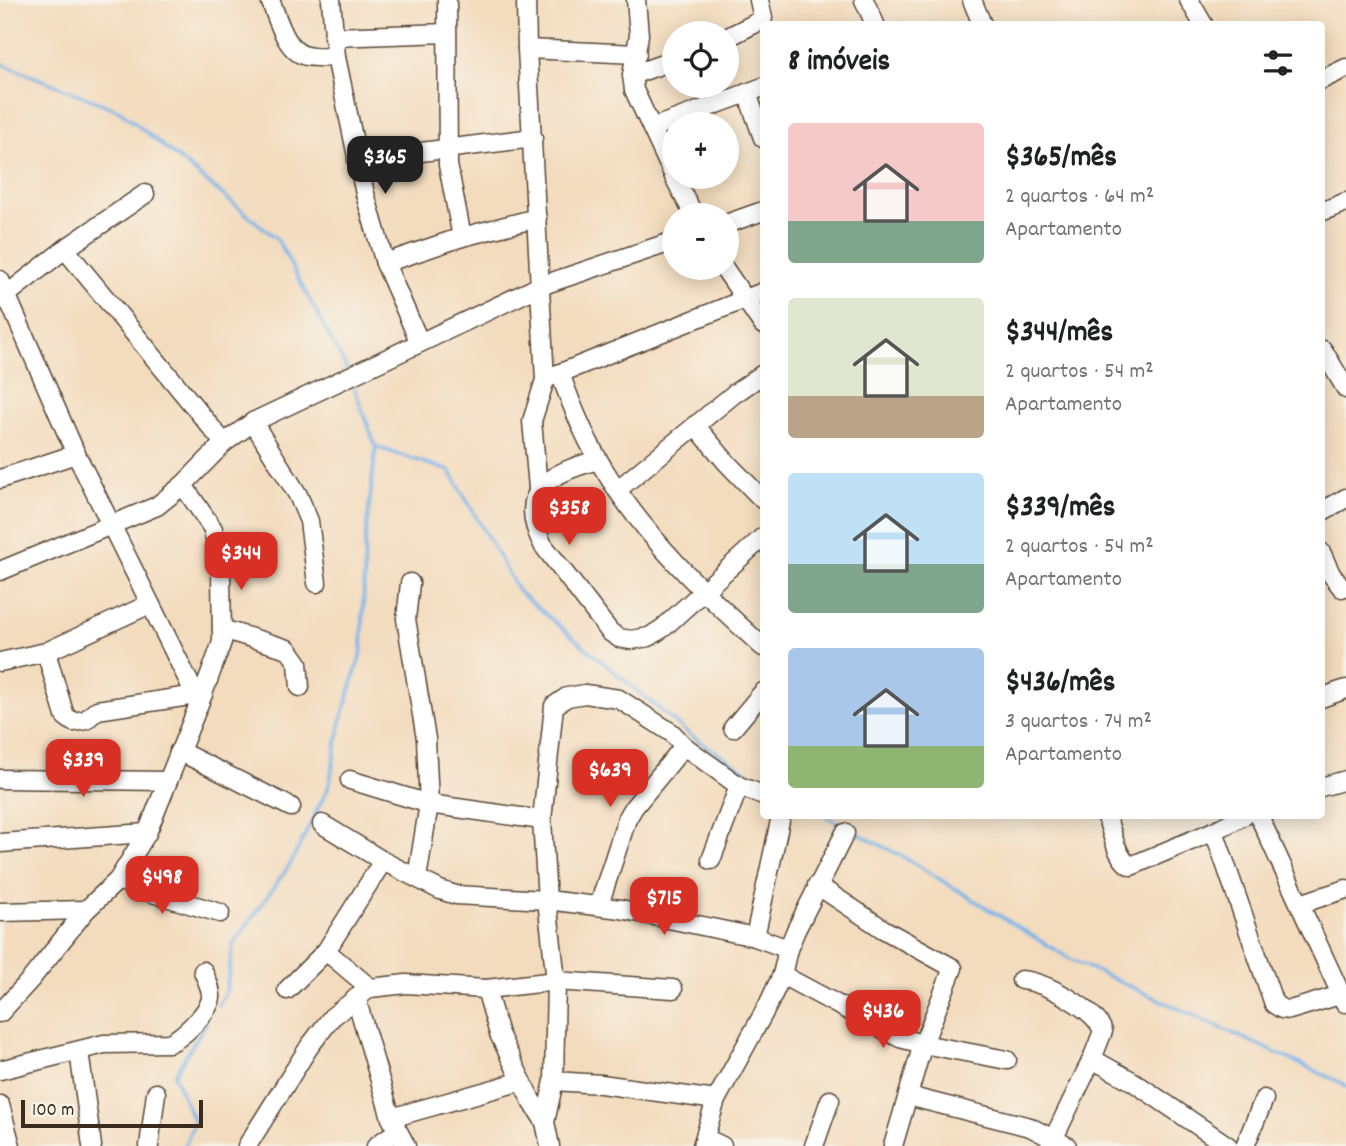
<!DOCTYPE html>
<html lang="pt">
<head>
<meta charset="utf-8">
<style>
	:root { --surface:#fff; --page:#f6f6f6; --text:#202124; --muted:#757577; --accent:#d93025 }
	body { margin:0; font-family:Dekko,sans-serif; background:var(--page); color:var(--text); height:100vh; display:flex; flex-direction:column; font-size:26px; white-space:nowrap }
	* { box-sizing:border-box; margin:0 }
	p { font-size:23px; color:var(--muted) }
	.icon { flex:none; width:38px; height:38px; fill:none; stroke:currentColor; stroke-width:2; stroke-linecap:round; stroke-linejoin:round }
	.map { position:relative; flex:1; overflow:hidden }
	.side { position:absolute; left:760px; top:21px; width:565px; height:798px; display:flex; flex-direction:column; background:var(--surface); border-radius:7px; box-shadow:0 4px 18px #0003 }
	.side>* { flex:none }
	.fabs { position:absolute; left:662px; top:21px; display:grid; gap:14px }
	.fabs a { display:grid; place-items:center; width:77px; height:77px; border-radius:50%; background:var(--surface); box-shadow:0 4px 18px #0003; font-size:35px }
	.scale { position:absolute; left:21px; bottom:18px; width:182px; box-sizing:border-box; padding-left:7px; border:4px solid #3b2a1e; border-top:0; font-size:19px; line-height:24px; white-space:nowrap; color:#3b2a1e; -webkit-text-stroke:5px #f7f3e8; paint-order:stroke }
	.price { position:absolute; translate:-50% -60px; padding:0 16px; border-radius:14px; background:var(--accent); color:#fff; font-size:23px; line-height:46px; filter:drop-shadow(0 2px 4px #0008) }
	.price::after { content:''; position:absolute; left:50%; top:42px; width:21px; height:16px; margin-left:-10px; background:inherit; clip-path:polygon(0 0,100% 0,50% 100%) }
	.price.selected { background:#222; color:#fff }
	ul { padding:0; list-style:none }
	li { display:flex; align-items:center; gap:21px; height:175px; padding:0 28px }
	li span { display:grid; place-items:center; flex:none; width:196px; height:140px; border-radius:7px; color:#555 }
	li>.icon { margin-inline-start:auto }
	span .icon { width:84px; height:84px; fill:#fffc; stroke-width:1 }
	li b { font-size:30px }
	h2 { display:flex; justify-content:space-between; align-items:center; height:84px; padding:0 28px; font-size:30px }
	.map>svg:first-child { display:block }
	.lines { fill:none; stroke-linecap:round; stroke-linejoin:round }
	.stream { stroke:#75b2e7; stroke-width:3.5 }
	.minor-casing { stroke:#574536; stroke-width:21 }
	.minor { stroke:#fff; stroke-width:18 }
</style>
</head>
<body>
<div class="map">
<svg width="1346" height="1146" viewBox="0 0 1346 1146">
	<rect width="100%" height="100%" fill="#f7f3e8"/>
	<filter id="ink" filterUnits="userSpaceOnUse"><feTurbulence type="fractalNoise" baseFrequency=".0143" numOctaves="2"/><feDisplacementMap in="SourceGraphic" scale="14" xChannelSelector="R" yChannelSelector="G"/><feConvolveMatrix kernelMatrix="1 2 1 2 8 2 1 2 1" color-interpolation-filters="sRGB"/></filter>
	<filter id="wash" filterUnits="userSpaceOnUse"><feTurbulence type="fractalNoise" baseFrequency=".00686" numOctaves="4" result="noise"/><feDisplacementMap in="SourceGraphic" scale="28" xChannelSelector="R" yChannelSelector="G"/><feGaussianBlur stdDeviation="1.57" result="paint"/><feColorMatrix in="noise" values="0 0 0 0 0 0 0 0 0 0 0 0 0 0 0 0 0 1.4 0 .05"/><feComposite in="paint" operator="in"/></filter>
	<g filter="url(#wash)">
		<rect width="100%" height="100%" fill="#f3dbbd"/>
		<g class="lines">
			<g class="stream">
				<polyline points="0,63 120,111 277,239 348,371"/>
				<polyline points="352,382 376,447 450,471 519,592 690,735 763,782"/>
				<polyline points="825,816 905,858 1072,960 1344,1084 1346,1087"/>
				<polyline points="218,1005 226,991 233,945 291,863 329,786 341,721 362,650 365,543 376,447"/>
				<polyline points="185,1146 194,1122 174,1075 206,1023"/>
			</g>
		</g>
	</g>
	<g filter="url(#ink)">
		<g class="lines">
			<defs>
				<g id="minor">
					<path d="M270,0C277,16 286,53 307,56C316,58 326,57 336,57"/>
					<polyline points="331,0 336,57 365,194 385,263 419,341"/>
					<polyline points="447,0 448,165 462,237"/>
					<polyline points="526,0 527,49 545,380 532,421 538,488"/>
					<polyline points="636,0 639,35 632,75 634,90 674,176"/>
					<polyline points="864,0 875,24"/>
					<polyline points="972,0 982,24"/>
					<polyline points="1189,0 1203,24"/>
					<polyline points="333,37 447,33"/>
					<polyline points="726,38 760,21 763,18 759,0"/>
					<polyline points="527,49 637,54"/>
					<polyline points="632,75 674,60"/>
					<polyline points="1321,80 1346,68"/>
					<polyline points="747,93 763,138"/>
					<polyline points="652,128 763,87"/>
					<polyline points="357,160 533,138"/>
					<polyline points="674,177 694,215"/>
					<polyline points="1321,212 1346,202"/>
					<polyline points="726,224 763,211"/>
					<polyline points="65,249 224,443"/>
					<polyline points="385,263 462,237 537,218"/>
					<polyline points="724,268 763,325"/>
					<polyline points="0,280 76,454 196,696"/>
					<polyline points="0,300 65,249 145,194"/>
					<polyline points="1323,350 1346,389"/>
					<path d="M560,373C572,407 586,441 605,471C646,539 705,594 763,647"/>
					<polyline points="548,378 763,292"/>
					<polyline points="253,422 298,495 309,521 317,583"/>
					<polyline points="695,425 727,463 763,500"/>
					<path d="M598,460C550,473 515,490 543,545L610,632L619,638L631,640L649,637L663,628L763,537"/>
					<polyline points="0,479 76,454"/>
					<polyline points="617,490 734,394 763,374"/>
					<polyline points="1321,512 1346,498"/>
					<polyline points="1321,552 1331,574 1342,588"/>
					<polyline points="0,571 157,506 183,485 224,443 253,422 540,286 674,241"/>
					<polyline points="410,583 406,619 426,739 429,804 417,878"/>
					<polyline points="222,629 288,649 298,663 300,687"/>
					<polyline points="46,652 65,716 73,722 86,720 97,710 203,694"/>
					<polyline points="0,662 46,652 150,604"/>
					<polyline points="1321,698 1346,689"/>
					<polyline points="733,728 763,692"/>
					<polyline points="179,751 291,807"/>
					<polyline points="0,779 167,781"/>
					<polyline points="350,780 429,804 542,820"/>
					<polyline points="1321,787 1346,780"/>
					<path d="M1106,816C1112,830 1116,859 1131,866L1214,831L1243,816"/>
					<polyline points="1259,816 1345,1003"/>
					<polyline points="322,824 383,861 440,890 456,895 547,900 621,909 755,937 788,949"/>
					<polyline points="1214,831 1274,1004 1282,1009 1290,1010 1340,995"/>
					<polyline points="0,843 147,833"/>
					<polyline points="711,860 739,786"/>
					<polyline points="118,880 149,892 220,913"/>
					<polyline points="817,885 883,929 953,968 923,1044 893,1146"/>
					<polyline points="1300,904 1346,889"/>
					<polyline points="599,905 627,819 634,807 684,746"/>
					<polyline points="0,912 86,910"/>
					<polyline points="755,937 781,816"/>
					<polyline points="326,951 370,988"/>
					<polyline points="782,975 900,1038 923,1044 1007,1060"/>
					<path d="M1021,980C1045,982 1094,1008 1103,1031L1092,1059"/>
					<polyline points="486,989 499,1034 531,1100 545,1122"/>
					<polyline points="287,990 326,951 383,861"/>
					<polyline points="356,998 391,1118 406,1146"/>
					<polyline points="0,1013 31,979 86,910 118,880 147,833 203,694 222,642 221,571 213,529 183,485"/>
					<polyline points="79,1051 92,1146"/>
					<path d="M0,1070L104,1044L169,1043C182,1038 209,1012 211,998C212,989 206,979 203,971"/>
					<polyline points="554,1081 601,1084 716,1100"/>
					<polyline points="908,1096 1030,1127 1067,1146"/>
					<polyline points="0,1105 11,1146"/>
					<polyline points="391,1118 522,1081"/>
					<polyline points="705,1138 722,1146"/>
					<polyline points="149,1146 156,1093"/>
					<polyline points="247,1146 309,1047 332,1017 370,988 406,984 486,989 556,981 673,989"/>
					<polyline points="376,1146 397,1131"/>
					<polyline points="550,1146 545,1122 554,1081 556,981 547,900 542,820 554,706 567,697 585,694 619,699 672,733 684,746 739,786 763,795"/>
					<polyline points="702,1146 716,1100 768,1005 782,975 788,949 796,930 845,833"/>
					<polyline points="814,1146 830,1100"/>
					<polyline points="1050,1146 1092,1059 1132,1081 1228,1146"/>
					<polyline points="1245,1146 1264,1099"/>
				</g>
			</defs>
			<use href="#minor" class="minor-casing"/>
			<use href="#minor" class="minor"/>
		</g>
	</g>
</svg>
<div class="fabs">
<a><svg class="icon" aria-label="locate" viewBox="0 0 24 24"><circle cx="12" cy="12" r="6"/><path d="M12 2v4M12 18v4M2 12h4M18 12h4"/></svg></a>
<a>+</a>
<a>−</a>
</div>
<div class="scale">100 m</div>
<b class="price selected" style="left:385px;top:196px">$365</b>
<b class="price" style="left:569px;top:547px">$358</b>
<b class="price" style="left:241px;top:592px">$344</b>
<b class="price" style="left:83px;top:799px">$339</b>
<b class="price" style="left:610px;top:809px">$639</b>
<b class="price" style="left:162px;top:916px">$498</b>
<b class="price" style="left:664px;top:937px">$715</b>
<b class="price" style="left:883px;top:1050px">$436</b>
<section class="side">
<h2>8 imóveis<svg class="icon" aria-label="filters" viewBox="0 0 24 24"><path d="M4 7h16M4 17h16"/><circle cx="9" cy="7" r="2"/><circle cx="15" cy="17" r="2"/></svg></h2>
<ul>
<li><span style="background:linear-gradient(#f6c9c9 70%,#7fa58c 0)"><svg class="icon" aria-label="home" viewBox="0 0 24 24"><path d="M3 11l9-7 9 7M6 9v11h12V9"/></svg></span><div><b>$365/mês</b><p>2 quartos · 64 m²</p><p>Apartamento</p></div></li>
<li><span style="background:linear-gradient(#dfe7d0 70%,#b9a48a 0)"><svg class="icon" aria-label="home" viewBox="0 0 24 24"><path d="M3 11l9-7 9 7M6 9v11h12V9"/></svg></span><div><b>$344/mês</b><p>2 quartos · 54 m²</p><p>Apartamento</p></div></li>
<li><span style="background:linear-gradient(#bfe0f5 65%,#7fa58c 0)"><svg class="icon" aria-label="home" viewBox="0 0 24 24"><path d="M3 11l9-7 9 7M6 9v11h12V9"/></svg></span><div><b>$339/mês</b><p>2 quartos · 54 m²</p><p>Apartamento</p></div></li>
<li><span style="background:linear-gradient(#a9c7e8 70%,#8fb573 0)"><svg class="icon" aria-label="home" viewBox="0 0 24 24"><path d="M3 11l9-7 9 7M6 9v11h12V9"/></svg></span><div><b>$436/mês</b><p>3 quartos · 74 m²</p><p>Apartamento</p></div></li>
</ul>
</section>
</div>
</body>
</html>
